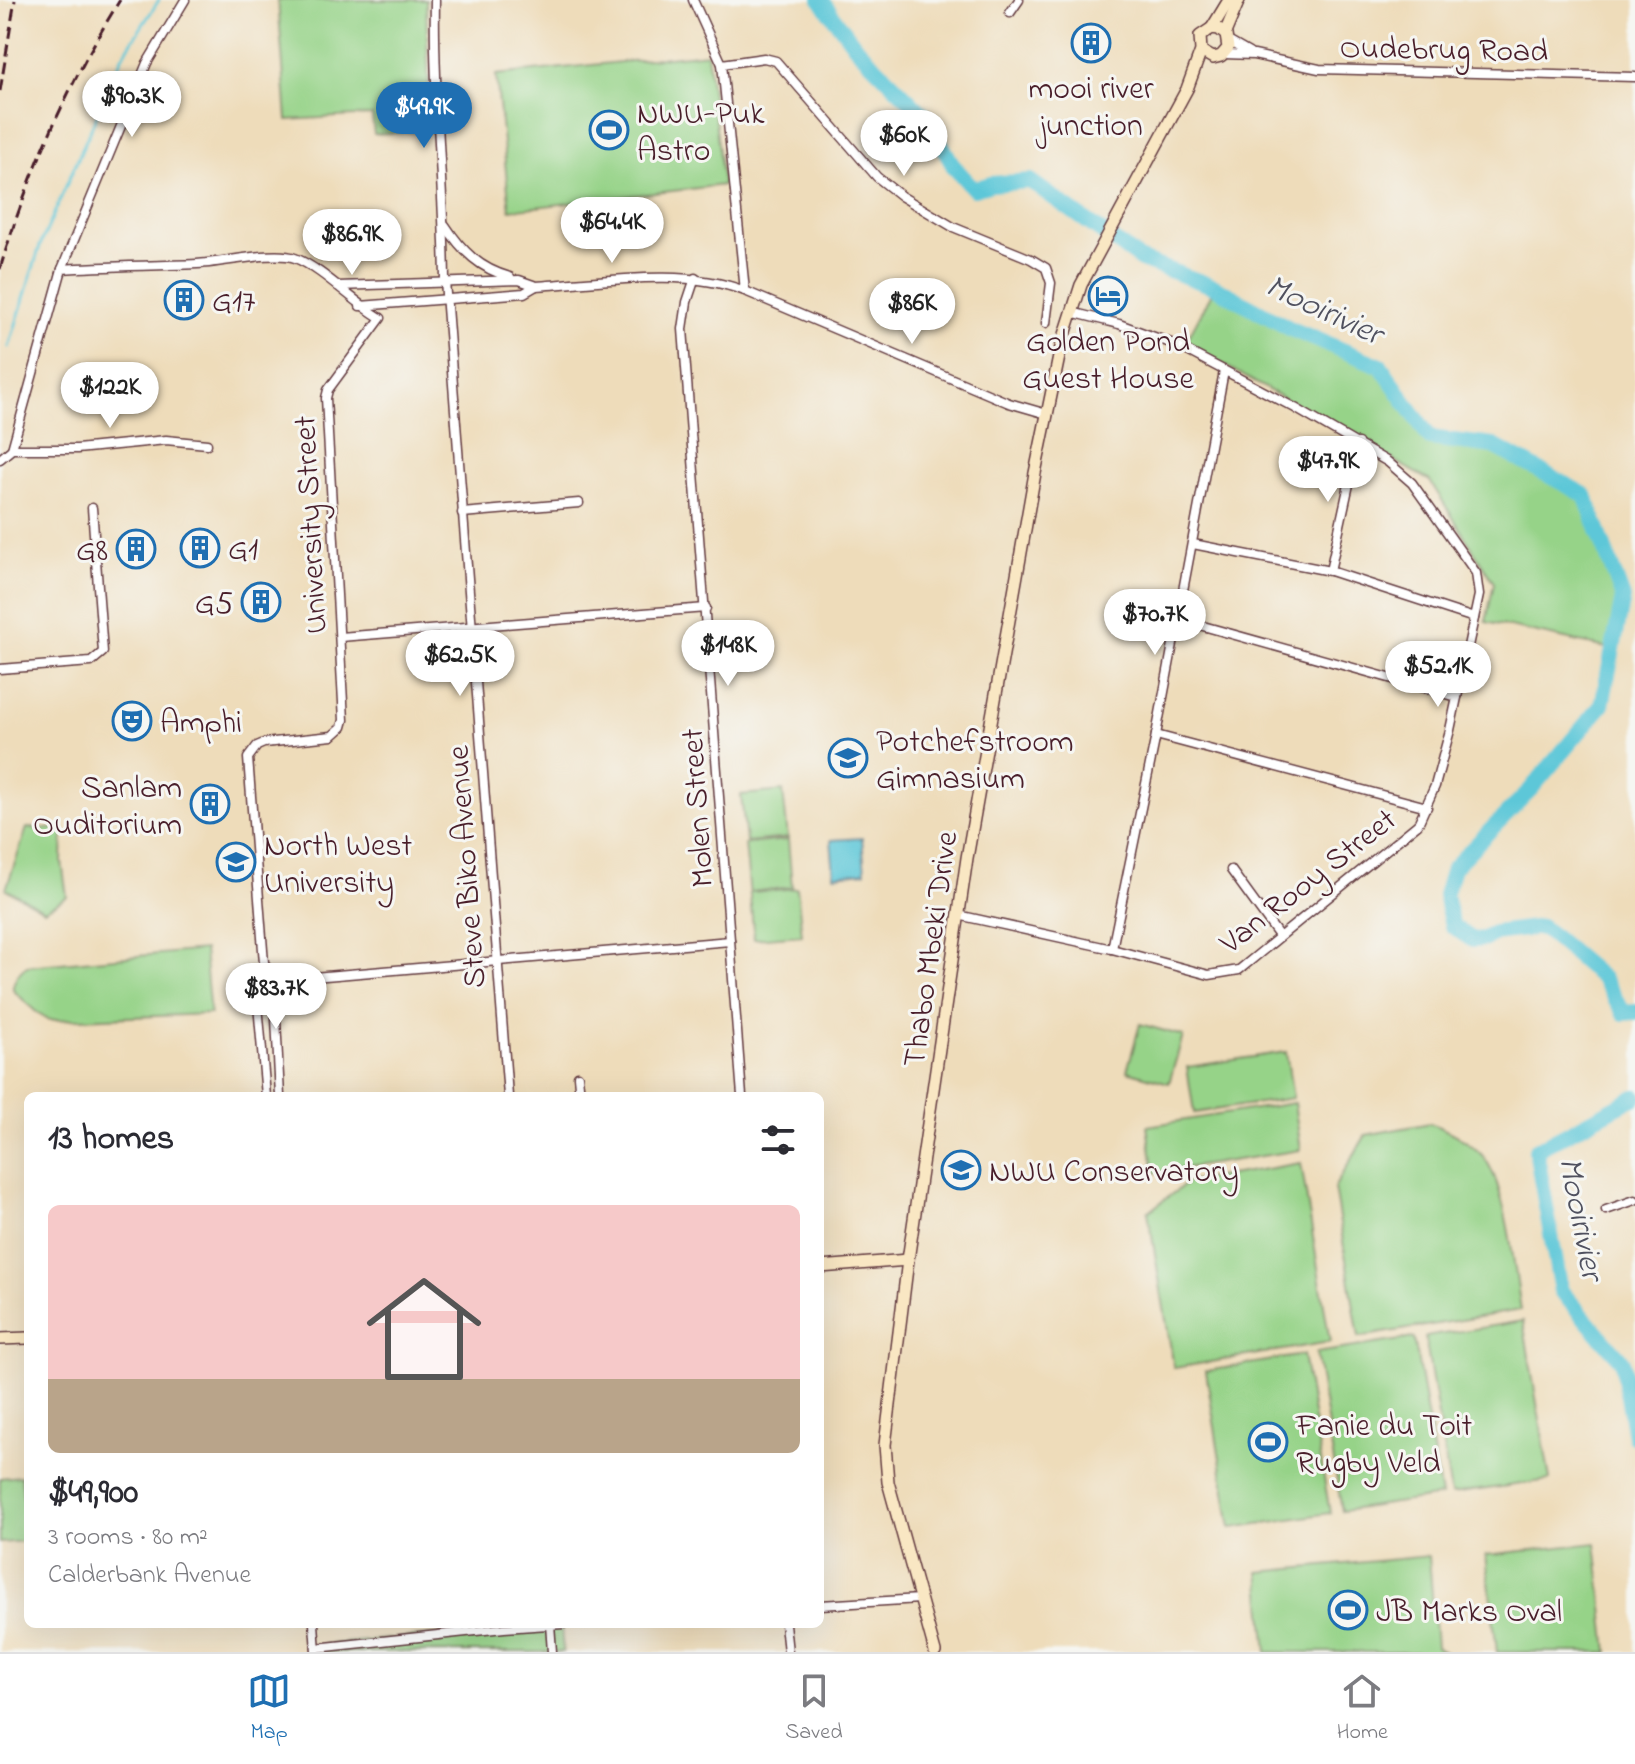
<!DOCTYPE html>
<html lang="en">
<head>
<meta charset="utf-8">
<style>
	:root { --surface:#fff; --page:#f7f7f7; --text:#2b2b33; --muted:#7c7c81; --line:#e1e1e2; --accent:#1f6fb2 }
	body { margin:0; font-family:"Indie Flower",sans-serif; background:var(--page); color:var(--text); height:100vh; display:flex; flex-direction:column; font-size:30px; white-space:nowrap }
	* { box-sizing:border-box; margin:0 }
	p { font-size:26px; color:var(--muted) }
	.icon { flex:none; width:44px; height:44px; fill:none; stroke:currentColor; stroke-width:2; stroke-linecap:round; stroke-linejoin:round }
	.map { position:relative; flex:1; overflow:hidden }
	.details { position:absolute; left:24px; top:1092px; width:800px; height:536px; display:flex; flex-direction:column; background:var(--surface); border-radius:12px; box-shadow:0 8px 32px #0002 }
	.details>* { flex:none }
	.price { position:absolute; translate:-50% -68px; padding:0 18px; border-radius:28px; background:#fff; color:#222; font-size:26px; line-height:52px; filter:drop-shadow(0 2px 4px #0008) }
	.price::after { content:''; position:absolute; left:50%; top:48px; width:24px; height:18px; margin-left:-12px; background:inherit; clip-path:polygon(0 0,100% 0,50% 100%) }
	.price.active { background:var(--accent); color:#fff }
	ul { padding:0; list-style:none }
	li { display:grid; align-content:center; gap:16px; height:424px; padding:0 24px }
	li span { display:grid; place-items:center; height:248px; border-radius:12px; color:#555 }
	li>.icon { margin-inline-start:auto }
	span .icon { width:144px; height:144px; fill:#fffc; stroke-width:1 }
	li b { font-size:34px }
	h2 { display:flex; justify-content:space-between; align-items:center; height:96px; padding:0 24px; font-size:34px }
	.menu { display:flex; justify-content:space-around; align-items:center; height:112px; border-top:2px solid var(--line); background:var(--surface); font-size:22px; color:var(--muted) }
	.menu a { display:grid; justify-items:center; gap:4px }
	.menu .active { color:var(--accent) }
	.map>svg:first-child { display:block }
	.green { fill:#96d388; stroke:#70795a; stroke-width:2 }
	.water { fill:#5dc7d8; stroke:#547382; stroke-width:2 }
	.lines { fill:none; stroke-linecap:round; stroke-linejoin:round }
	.stream { stroke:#5dc7d8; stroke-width:3 }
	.river { stroke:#5dc7d8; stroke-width:16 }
	.street-casing { stroke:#633b40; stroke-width:11 }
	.secondary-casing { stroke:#633b40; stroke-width:14 }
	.street { stroke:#fff; stroke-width:8 }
	.secondary { stroke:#f9e7c3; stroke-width:11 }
	.rail { stroke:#4a1f2b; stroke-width:3; stroke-dasharray:12 6; stroke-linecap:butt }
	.labels { text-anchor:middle; stroke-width:6; stroke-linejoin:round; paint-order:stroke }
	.street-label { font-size:32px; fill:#4a1f2b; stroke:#f6f6f2 }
	.poi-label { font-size:32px; fill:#4a1f2b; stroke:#f6f6f2; text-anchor:start }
	.water-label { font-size:34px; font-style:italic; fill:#50515f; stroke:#f6f6f2 }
</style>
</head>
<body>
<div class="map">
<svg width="1635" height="1652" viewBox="0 0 1635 1652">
	<rect width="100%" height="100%" fill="#f6f6f2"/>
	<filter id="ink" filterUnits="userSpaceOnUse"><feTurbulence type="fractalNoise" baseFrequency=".0125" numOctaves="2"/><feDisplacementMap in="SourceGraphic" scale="16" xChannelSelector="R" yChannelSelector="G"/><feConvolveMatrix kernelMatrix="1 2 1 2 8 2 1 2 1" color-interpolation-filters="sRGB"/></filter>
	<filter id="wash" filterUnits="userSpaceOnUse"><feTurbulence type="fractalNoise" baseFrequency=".006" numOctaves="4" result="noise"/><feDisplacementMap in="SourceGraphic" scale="32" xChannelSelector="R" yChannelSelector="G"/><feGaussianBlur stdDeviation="1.8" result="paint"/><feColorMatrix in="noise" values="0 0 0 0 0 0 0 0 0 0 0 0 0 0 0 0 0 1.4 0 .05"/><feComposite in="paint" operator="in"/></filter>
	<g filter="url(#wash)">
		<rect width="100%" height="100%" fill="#eedcba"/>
		<g class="green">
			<polygon points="278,0 426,0 430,131 374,134 372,115 287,120"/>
			<polygon points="707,53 723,185 510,210 496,75"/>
			<polygon points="1215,287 1291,329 1381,366 1430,438 1494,446 1585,495 1623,598 1612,649 1486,622 1494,583 1430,481 1185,343"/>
			<polygon points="783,791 788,838 746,842 741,795"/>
			<polygon points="27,828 63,829 62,862 67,897 44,910 6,889"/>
			<polygon points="788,840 792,887 751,892 797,888 802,935 754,939 745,844"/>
			<path d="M204,950L210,1014L50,1020L35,1011L13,990C12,982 20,970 27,966Z"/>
			<polygon points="1140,1024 1183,1036 1169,1083 1127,1071"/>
			<polygon points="1286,1052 1293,1098 1194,1113 1187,1067"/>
			<polygon points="1294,1103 1301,1150 1154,1173 1147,1126"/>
			<path d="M1430,1123C1449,1131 1468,1140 1482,1155C1506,1181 1515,1273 1521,1310L1359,1337L1334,1188L1366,1135Z"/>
			<polygon points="1301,1163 1330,1342 1174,1368 1148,1212 1188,1182"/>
			<polygon points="1523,1321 1550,1480 1451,1494 1425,1337"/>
			<polygon points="1414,1338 1441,1496 1342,1511 1316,1353"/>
			<polygon points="1303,1355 1330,1513 1231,1528 1206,1371"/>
			<polygon points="21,1476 27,1541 0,1543 0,1478"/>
			<polygon points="1596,1543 1608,1652 1497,1652 1486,1555"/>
			<polygon points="1429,1556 1436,1647 1444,1652 1267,1652 1259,1572"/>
			<polygon points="561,1624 563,1652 321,1652 320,1645"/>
		</g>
		<polygon class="water" points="862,838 865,872 834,875 831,840"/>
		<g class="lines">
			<polyline class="stream" points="9,347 40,246 122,57 159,0"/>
			<g class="river">
				<polyline points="821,0 855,46 927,118 954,167 974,189 991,184 1030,181 1141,260 1215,287 1291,329 1381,366 1430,438 1494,446 1585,495 1623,598 1602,705 1531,789 1453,868 1445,895 1452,926 1473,940 1485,939 1494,933 1542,927 1603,979 1624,1013 1635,1012"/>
				<polyline points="1635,1097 1536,1150 1561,1291 1622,1361 1635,1437"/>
			</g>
		</g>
	</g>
	<g filter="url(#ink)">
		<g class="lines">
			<defs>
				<g id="street">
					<path d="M435,0C433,94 444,187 445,281L508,1096"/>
					<polyline points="693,0 722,64 745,291"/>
					<polyline points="1010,13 1019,0"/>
					<polyline points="1228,41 1249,53"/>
					<polyline points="1224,54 1254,55 1319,69 1635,77"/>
					<polyline points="722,64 764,58 776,61 877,177 901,196 953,227 1031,259 1046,268 1051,283 1046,323"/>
					<path d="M445,225C462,251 480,269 510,277"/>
					<polyline points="62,269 147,63 185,0"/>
					<polyline points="695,278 687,302 683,329 742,1096"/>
					<path d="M338,286L519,280L536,286C602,282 682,267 745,291L1009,403L1047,414"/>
					<polyline points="360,306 524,293 536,286"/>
					<path d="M12,449L62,269C107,266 152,266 197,264C222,263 275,250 295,258C323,269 353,302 381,318L328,390L326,398L344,720L342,727L332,736L264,743L257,746L248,758L264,963L274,980L280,1096"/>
					<polyline points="0,459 12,449 77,449 166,440 207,444"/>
					<polyline points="462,513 579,503"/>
					<polyline points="1193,544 1330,571 1474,618"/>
					<polyline points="1330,571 1358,443"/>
					<polyline points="1178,619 1457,697"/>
					<polyline points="340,637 706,608"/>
					<polyline points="0,669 91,662 103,652 92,508"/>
					<polyline points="1156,735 1427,807"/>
					<polyline points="1231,870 1279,936"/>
					<polyline points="958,915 1112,949 1209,975 1239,970 1418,824 1435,786 1450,730 1479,595 1476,573 1412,483 1388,462 1295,408 1176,345 1119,324 1071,312"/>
					<polyline points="1112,949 1156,735 1224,371"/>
					<polyline points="264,963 256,982 266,1096"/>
					<polyline points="256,982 730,941"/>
					<polyline points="578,1076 580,1096"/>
					<polyline points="1606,1210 1635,1200"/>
					<polyline points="820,1605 920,1599"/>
					<polyline points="314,1624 316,1651"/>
					<polyline points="550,1624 552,1652"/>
					<polyline points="785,1624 788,1652"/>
					<polyline points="316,1648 504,1628 563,1624"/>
				</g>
				<g id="secondary">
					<polyline points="1212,28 1229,0"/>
					<polyline points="1225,33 1239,0"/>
					<polyline points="820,1267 908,1260"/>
					<polyline points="0,1339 28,1338"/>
					<polyline points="935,1652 888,1482 885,1445 908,1260 967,858 1035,473 1061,347 1081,285 1187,89 1201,51 1200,36 1212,28 1219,29 1226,35 1228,48 1221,56 1213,58 1201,51"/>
				</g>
			</defs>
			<use href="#street" class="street-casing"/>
			<use href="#secondary" class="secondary-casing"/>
			<use href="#street" class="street"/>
			<use href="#secondary" class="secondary"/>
			<g class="rail">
				<polyline points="0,91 15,0"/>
				<path d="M0,269C28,175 68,83 120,0"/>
			</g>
		</g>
	</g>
	<defs>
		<symbol id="building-ring" viewBox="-11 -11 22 22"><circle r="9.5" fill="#f6f6f2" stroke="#1f6fb2" stroke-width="1.5"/><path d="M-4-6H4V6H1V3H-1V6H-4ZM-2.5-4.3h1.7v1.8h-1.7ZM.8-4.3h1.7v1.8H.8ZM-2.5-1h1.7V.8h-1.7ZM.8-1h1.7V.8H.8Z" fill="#1f6fb2"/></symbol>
		<symbol id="stadium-ring" viewBox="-11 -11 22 22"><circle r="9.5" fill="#f6f6f2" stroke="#1f6fb2" stroke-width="1.5"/><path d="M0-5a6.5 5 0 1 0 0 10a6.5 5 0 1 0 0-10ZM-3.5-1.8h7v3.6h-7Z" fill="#1f6fb2"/></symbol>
		<symbol id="hotel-ring" viewBox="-11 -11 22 22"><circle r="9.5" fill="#f6f6f2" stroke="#1f6fb2" stroke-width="1.5"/><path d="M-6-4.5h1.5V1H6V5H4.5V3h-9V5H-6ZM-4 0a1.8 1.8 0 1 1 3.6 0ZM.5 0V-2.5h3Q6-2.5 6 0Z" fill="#1f6fb2"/></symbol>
		<symbol id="theatre-ring" viewBox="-11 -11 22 22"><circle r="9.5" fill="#f6f6f2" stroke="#1f6fb2" stroke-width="1.5"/><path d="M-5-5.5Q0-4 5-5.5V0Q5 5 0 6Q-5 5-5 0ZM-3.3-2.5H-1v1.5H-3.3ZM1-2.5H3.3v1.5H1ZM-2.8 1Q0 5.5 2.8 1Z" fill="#1f6fb2"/></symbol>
		<symbol id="school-ring" viewBox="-11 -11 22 22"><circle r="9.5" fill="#f6f6f2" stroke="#1f6fb2" stroke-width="1.5"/><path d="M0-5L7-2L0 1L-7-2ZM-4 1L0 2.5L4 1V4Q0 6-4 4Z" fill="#1f6fb2"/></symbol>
		<symbol id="university-ring" viewBox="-11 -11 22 22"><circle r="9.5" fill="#f6f6f2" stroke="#1f6fb2" stroke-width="1.5"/><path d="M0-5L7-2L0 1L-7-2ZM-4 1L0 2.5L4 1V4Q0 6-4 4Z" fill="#1f6fb2"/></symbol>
	</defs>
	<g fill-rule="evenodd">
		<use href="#building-ring" x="1069" y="21" width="44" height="44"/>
		<use href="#stadium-ring" x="587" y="108" width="44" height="44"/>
		<use href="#hotel-ring" x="1086" y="274" width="44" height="44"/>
		<use href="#building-ring" x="162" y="278" width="44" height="44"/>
		<use href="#building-ring" x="178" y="526" width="44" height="44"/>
		<use href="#building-ring" x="114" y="527" width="44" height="44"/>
		<use href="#building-ring" x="239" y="580" width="44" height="44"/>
		<use href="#theatre-ring" x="110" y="699" width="44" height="44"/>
		<use href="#school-ring" x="826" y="736" width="44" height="44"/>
		<use href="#building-ring" x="188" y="782" width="44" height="44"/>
		<use href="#university-ring" x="214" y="840" width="44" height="44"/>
		<use href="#school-ring" x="939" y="1148" width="44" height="44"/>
		<use href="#stadium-ring" x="1246" y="1420" width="44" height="44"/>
		<use href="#stadium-ring" x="1326" y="1588" width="44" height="44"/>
	</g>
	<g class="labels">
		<g class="street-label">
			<text transform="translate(1444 48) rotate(1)" y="11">Oudebrug Road</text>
			<text transform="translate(309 525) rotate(-93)" y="11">University Street</text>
			<text transform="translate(696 808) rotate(-94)" y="11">Molen Street</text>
			<text transform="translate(465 867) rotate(-94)" y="11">Steve Biko Avenue</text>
			<text transform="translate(1307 880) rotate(-38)" y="11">Van Rooy Street</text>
			<text transform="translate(929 949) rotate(-82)" y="11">Thabo Mbeki Drive</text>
		</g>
		<g class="poi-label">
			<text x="1091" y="98" text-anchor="middle">mooi river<tspan x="1091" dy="37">junction</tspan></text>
			<text x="637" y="123">NWU-Puk<tspan x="637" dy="37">Astro</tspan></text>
			<text x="212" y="311">G17</text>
			<text x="1108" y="351" text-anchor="middle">Golden Pond<tspan x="1108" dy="37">Guest House</tspan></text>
			<text x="228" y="559">G1</text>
			<text x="108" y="560" text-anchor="end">G8</text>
			<text x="233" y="613" text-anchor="end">G5</text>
			<text x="160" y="732">Amphi</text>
			<text x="876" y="751">Potchefstroom<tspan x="876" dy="37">Gimnasium</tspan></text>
			<text x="182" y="797" text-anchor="end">Sanlam<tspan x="182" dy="37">Ouditorium</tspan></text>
			<text x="264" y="855">North West<tspan x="264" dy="37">University</tspan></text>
			<text x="989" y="1181">NWU Conservatory</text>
			<text x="1296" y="1435">Fanie du Toit<tspan x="1296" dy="37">Rugby Veld</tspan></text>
			<text x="1376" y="1621">JB Marks Oval</text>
		</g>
		<g class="water-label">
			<text transform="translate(1325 308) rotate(25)" y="12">Mooirivier</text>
			<text transform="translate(1583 1218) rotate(79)" y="12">Mooirivier</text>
		</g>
	</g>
</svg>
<b class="price" style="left:132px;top:139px">$90.3K</b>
<b class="price active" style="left:424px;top:150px">$49.9K</b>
<b class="price" style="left:904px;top:178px">$60K</b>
<b class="price" style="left:612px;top:265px">$64.4K</b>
<b class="price" style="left:352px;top:277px">$86.9K</b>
<b class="price" style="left:912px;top:346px">$86K</b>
<b class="price" style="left:110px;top:430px">$122K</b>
<b class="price" style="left:1328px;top:504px">$47.9K</b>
<b class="price" style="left:1155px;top:657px">$70.7K</b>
<b class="price" style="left:728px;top:688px">$148K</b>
<b class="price" style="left:460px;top:698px">$62.5K</b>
<b class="price" style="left:1438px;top:709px">$52.1K</b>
<b class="price" style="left:276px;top:1031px">$83.7K</b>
<section class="details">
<h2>13 homes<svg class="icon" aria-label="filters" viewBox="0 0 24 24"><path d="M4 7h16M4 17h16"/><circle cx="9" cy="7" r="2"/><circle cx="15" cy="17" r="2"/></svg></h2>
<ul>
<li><span style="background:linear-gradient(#f6c9c9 70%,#b9a48a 0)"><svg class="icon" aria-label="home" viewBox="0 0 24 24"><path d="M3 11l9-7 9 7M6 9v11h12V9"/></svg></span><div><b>$49,900</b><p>3 rooms · 80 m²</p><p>Calderbank Avenue</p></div></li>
</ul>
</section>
</div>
<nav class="menu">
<a class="active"><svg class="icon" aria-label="map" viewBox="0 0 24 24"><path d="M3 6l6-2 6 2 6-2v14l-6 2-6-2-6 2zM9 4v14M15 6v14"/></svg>Map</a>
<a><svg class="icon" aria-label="saved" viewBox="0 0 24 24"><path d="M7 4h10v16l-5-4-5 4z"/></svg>Saved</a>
<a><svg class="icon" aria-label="home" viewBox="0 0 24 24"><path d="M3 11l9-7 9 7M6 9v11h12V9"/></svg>Home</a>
</nav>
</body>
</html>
